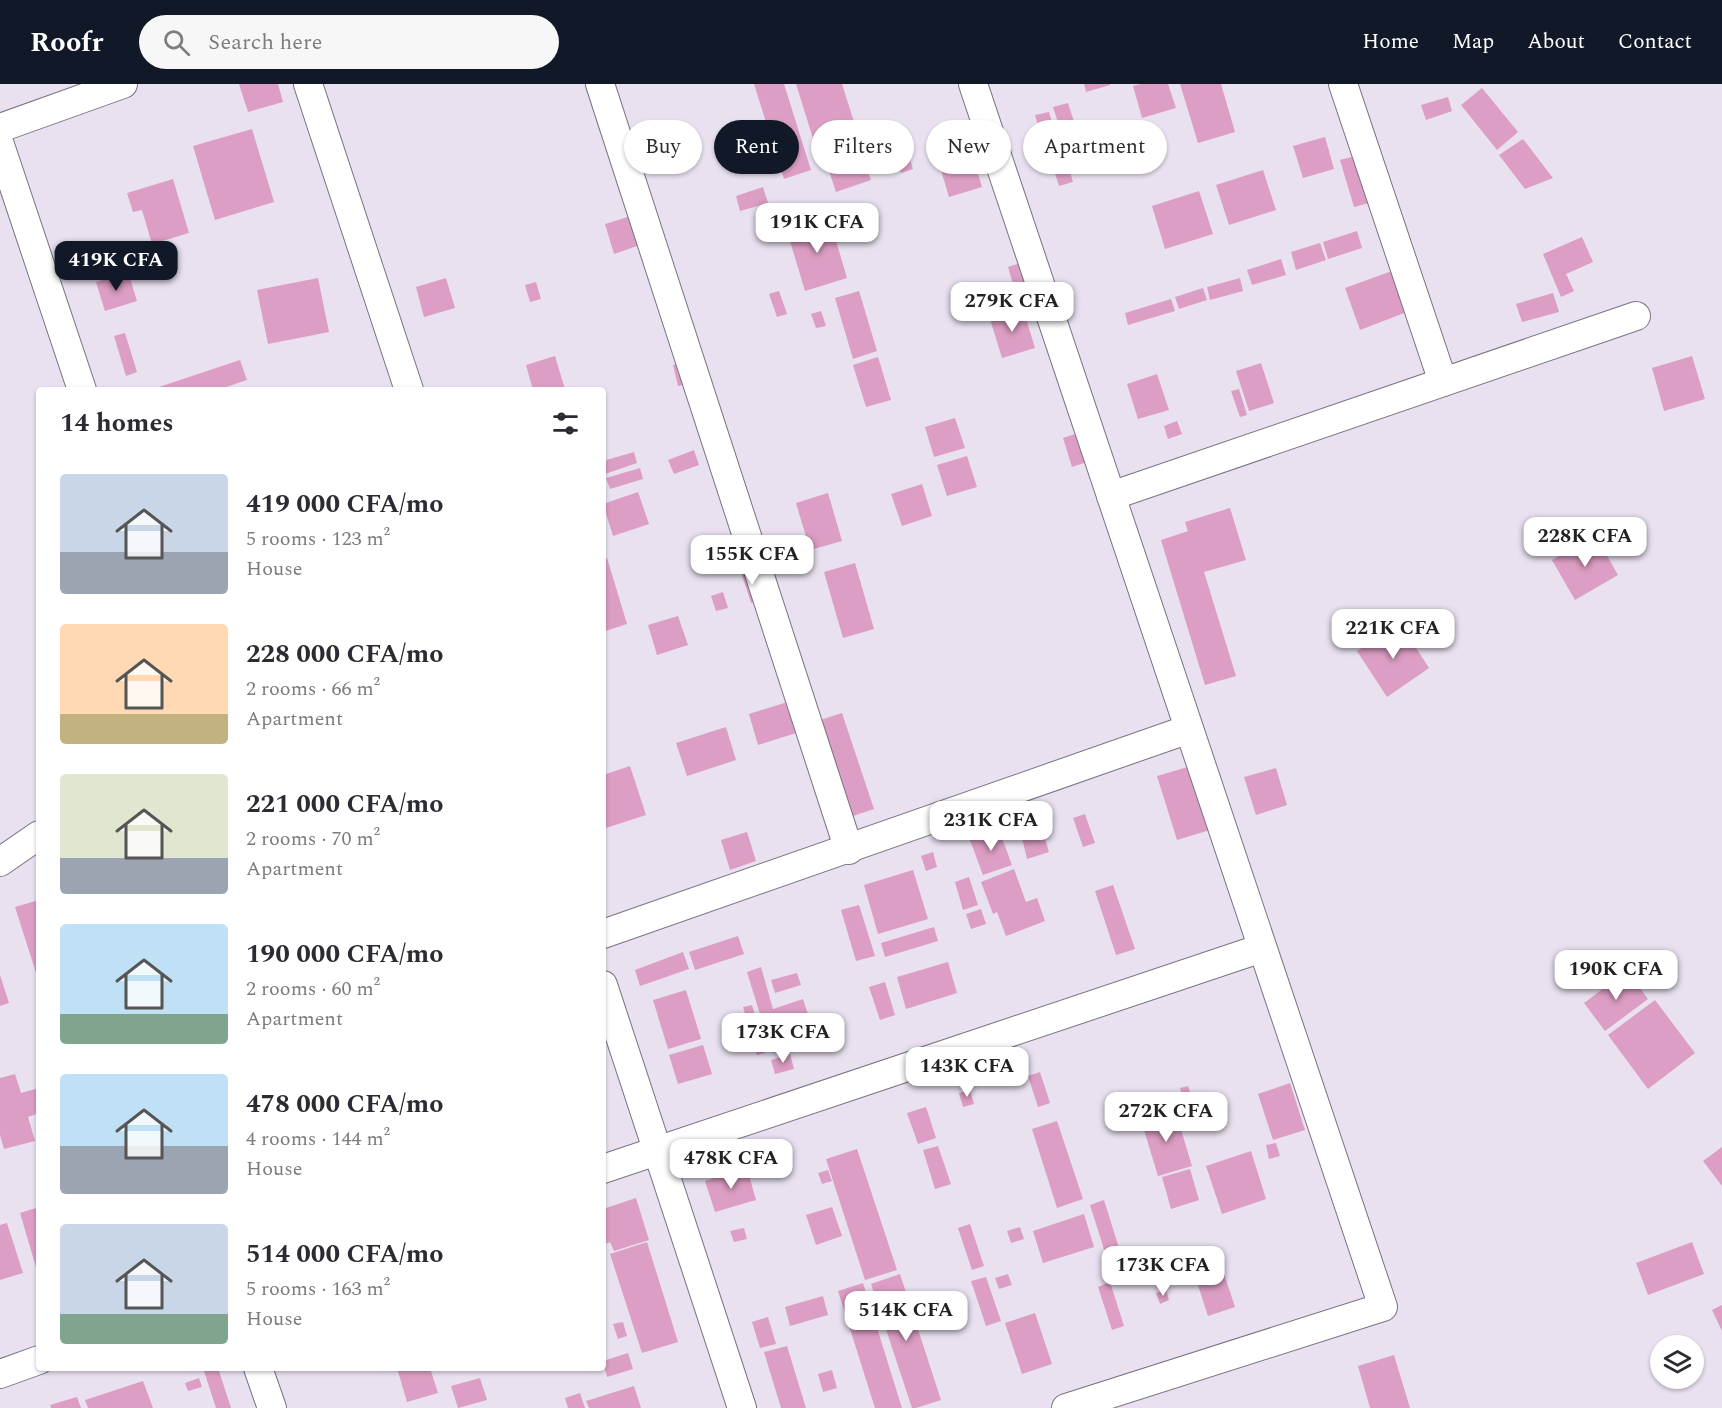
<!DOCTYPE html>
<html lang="en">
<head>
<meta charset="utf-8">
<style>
	:root { --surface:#fff; --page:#f7f7f7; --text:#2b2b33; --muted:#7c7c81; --accent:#111827 }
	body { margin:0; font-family:Spectral,serif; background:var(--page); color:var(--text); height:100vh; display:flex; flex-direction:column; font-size:22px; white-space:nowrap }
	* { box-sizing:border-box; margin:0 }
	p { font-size:20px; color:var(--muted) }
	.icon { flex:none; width:33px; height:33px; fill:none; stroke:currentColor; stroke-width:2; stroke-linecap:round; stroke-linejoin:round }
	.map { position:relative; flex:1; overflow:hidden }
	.details { position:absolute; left:36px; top:303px; width:570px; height:984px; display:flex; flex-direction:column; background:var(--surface); border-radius:6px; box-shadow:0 2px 4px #0004 }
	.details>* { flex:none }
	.banner { position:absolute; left:624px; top:36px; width:570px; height:54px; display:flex; gap:12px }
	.controls { position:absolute; left:1650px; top:1251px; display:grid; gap:12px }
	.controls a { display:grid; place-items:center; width:54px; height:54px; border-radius:50%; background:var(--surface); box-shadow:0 2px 4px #0004; font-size:30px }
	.price { position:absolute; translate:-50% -51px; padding:0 14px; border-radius:12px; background:#fff; color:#222; font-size:20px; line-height:39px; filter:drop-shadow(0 2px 3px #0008) }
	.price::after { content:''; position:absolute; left:50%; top:36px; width:18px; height:14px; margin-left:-9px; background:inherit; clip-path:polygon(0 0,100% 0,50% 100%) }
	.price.selected { background:var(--accent); color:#fff }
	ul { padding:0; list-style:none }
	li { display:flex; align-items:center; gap:18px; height:150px; padding:0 24px }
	li span { display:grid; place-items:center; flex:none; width:168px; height:120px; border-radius:6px; color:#555 }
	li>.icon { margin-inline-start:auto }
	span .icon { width:72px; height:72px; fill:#fffc; stroke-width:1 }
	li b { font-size:26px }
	h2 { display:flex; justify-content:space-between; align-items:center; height:72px; padding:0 24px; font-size:26px }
	.pill { padding:0 21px; border-radius:27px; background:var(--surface); box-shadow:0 2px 4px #0004; font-size:21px; line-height:54px }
	.pill.selected { background:var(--accent); color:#fff }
	header { display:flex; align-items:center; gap:36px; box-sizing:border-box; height:84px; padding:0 30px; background:var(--accent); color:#fff }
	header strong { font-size:28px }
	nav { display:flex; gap:33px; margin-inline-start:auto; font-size:21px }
	.search { width:420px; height:54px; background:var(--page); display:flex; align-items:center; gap:15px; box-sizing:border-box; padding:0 21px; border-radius:33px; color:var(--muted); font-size:22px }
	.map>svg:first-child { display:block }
	.building { fill:#dc9ec4 }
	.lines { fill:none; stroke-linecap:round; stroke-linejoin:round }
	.street-casing { stroke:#79727f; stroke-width:30 }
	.street { stroke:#fff; stroke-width:28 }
</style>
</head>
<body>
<header>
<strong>Roofr</strong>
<div class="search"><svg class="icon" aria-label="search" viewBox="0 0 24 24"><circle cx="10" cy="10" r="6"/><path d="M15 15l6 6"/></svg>Search here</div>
<nav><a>Home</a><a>Map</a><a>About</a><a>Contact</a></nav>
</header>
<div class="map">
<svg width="1722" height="1324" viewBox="0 0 1722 1324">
	<rect width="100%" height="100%" fill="#e9e1f0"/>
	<g class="building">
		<polygon points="239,0 278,0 283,18 248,28"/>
		<polygon points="754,0 784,0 811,86 784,95"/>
		<polygon points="796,0 842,0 862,63 820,77"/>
		<polygon points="1084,0 1110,0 1110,1 1086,8"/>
		<polygon points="1141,0 1168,0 1176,24 1142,34 1133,2"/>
		<polygon points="1180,0 1221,0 1235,48 1198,59"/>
		<polygon points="1482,4 1518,48 1497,66 1461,21"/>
		<polygon points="1448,13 1452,27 1426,36 1421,21"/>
		<polygon points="1068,19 1075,41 1060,45 1053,23"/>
		<polygon points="1049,28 1058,59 1044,63 1035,31"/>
		<polygon points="252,45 274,118 215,136 193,62"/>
		<polygon points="1325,53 1334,85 1303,94 1293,62"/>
		<polygon points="1523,55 1553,94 1525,105 1499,71"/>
		<polygon points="883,62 888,77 867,85 871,96 836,108 827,81"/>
		<polygon points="1063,64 1073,98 1059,102 1048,68"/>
		<polygon points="971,67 982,103 949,113 938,76"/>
		<polygon points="1355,72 1369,119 1354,123 1340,76"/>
		<polygon points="910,75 913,85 901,89 898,79"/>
		<polygon points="1263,86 1276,126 1229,141 1216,101"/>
		<polygon points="173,95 189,149 152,160 142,126 133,128 127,109"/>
		<polygon points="763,103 768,119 740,127 736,112"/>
		<polygon points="1199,107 1213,150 1165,165 1152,122"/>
		<polygon points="631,132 640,161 614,170 605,140"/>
		<polygon points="829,133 847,194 805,207 787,147"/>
		<polygon points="1357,147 1362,164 1328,175 1323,158"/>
		<polygon points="1582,153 1593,178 1566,190 1574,207 1561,213 1543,170"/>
		<polygon points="1320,159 1326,176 1296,186 1291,168"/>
		<polygon points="1281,175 1286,191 1252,201 1247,186"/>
		<polygon points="1020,179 1027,204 1015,207 1008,183"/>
		<polygon points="1392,187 1407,228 1360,246 1345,204"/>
		<polygon points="128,188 137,217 105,227 96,198"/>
		<polygon points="318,194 329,248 268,260 257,206"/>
		<polygon points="446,194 455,224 424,233 416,203"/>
		<polygon points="1240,194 1243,207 1210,216 1207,203"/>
		<polygon points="536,198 541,215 530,218 525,201"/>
		<polygon points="1203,204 1207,216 1179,225 1175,213"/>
		<polygon points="779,207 787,230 777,233 769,210"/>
		<polygon points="859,207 877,267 853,275 835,214"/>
		<polygon points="1553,209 1559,228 1522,238 1516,220"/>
		<polygon points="1171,215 1175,227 1128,241 1125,229"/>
		<polygon points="1023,225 1035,264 1002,274 990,235"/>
		<polygon points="821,227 826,242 816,244 811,230"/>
		<polygon points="125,249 137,288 126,292 114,252"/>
		<polygon points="555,272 565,305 533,306 526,281"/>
		<polygon points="1692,272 1705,315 1664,327 1652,284"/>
		<polygon points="878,273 891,316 866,323 853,281"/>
		<polygon points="240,276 247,296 217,306 150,306"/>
		<polygon points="687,277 693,299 678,302 673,281"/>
		<polygon points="1261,279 1274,319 1249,327 1236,287"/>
		<polygon points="1157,290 1169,326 1138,335 1127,300"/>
		<polygon points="1239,305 1247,331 1240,333 1231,307"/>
		<polygon points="955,334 965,364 934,373 925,343"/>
		<polygon points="1177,337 1182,350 1168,355 1164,342"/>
		<polygon points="1081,348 1090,377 1072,383 1063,354"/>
		<polygon points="694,366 699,381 674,390 668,376"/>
		<polygon points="634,368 637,379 605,390 603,377"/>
		<polygon points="967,372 977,403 947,412 937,381"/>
		<polygon points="640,384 643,395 610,405 606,394"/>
		<polygon points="922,400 932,432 902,442 891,410"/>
		<polygon points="638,408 649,440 613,452 603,420"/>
		<polygon points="828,409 842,457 810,466 796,419"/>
		<polygon points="1230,424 1246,476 1204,488 1236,592 1205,601 1161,456 1188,447 1185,438"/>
		<polygon points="1595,451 1618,491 1575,516 1552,476"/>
		<polygon points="607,474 627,540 603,548 603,476"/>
		<polygon points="855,479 874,545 843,554 824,488"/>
		<polygon points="753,484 763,515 751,519 741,488"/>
		<polygon points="723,508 728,524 716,527 711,512"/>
		<polygon points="678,532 688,561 657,571 648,541"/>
		<polygon points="1400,539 1429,584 1387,613 1357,567"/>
		<polygon points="797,615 806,646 758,661 749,630"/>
		<polygon points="842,629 874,725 844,735 811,639"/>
		<polygon points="726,643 736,676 687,692 676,659"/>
		<polygon points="630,682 646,731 603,745 603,691"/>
		<polygon points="1191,682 1210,746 1177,756 1157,692"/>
		<polygon points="1276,684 1287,721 1256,731 1244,693"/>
		<polygon points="1085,730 1095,759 1083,763 1073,734"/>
		<polygon points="999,746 1012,781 983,791 970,756"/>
		<polygon points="747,748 756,777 730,786 721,756"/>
		<polygon points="1043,748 1049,768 1027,775 1022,754"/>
		<polygon points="933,768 937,783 926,787 921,772"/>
		<polygon points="1014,785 1026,818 1037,814 1045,837 1006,852 997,828 993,830 981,798"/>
		<polygon points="913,786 928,835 878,850 864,801"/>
		<polygon points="969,793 978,821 963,826 955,798"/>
		<polygon points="1113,801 1135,865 1116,871 1095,807"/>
		<polygon points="39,816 39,898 15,823"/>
		<polygon points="859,821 875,872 856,877 841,826"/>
		<polygon points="981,825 986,840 971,845 966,830"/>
		<polygon points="934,843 938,857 885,873 881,859"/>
		<polygon points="738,852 744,870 695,886 689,868"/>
		<polygon points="683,868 689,885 640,902 635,886"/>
		<polygon points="948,878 957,909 906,925 897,893"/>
		<polygon points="761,883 773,925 803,915 817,958 772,969 747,888"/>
		<polygon points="1627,887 1648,915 1605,947 1584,919"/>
		<polygon points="797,889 801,901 775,909 771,896"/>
		<polygon points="0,891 9,919 0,922"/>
		<polygon points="885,898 895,931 880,936 869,903"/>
		<polygon points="686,906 701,955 668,965 653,916"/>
		<polygon points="1655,916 1695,969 1648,1005 1608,951"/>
		<polygon points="752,921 767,968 757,971 743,923"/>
		<polygon points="703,961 712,990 678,1000 669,971"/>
		<polygon points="790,970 794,985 775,990 771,976"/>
		<polygon points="1040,988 1050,1019 1038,1023 1028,992"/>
		<polygon points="15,990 21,1009 39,1004 39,1029 28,1033 35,1057 4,1065 0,1051 0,994"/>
		<polygon points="1290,999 1305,1046 1273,1056 1258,1010"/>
		<polygon points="1188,1002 1192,1014 1184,1017 1180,1004"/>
		<polygon points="970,1006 974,1020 963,1023 959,1009"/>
		<polygon points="926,1023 936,1054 918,1060 907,1029"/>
		<polygon points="1175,1026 1192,1082 1158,1092 1141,1036"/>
		<polygon points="1057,1037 1083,1115 1057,1124 1032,1045"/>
		<polygon points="1276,1059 1280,1072 1269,1075 1266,1061"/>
		<polygon points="938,1062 951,1100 935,1105 923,1066"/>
		<polygon points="1722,1063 1722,1102 1703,1077"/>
		<polygon points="857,1065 897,1186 865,1196 826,1075"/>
		<polygon points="1251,1067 1266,1115 1222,1130 1206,1082"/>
		<polygon points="747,1084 756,1116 715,1128 705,1097"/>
		<polygon points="1190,1085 1199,1116 1171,1125 1162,1093"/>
		<polygon points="828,1086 832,1097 822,1100 818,1089"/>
		<polygon points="636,1114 649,1156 614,1167 610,1158 603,1161 603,1125"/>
		<polygon points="1104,1116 1124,1180 1110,1184 1090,1121"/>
		<polygon points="39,1123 39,1190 38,1190 20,1129"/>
		<polygon points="832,1123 842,1152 816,1161 806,1131"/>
		<polygon points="1084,1130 1094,1163 1043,1179 1033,1147"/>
		<polygon points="7,1139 23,1189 0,1196 0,1141"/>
		<polygon points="970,1140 984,1182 972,1186 958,1144"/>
		<polygon points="1020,1143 1024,1155 1011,1159 1007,1147"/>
		<polygon points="744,1144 747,1155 734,1158 730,1147"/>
		<polygon points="647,1158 678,1258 642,1269 610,1170"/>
		<polygon points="1692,1158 1704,1190 1648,1211 1636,1179"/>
		<polygon points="1215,1162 1235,1223 1208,1232 1188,1171"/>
		<polygon points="900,1190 941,1316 916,1324 912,1324 871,1200"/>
		<polygon points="1008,1190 1012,1201 999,1205 995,1194"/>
		<polygon points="986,1193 1001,1237 986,1242 971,1197"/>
		<polygon points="1110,1198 1124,1242 1112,1246 1098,1203"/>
		<polygon points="863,1199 902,1324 875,1324 838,1207"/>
		<polygon points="1166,1206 1169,1216 1160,1220 1156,1209"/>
		<polygon points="823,1212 828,1231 790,1242 785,1223"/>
		<polygon points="1722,1221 1722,1247 1712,1226"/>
		<polygon points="1035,1229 1052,1280 1022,1290 1005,1239"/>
		<polygon points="768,1233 776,1260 760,1264 752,1238"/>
		<polygon points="623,1238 627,1252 618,1255 613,1240"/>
		<polygon points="787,1262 806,1324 781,1324 764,1268"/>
		<polygon points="628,1269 633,1285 607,1293 603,1277"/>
		<polygon points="1394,1271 1410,1324 1370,1324 1358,1282"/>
		<polygon points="203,1284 218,1284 231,1324 216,1324"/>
		<polygon points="397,1284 430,1284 438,1309 407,1318"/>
		<polygon points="832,1286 837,1304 823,1308 818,1290"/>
		<polygon points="199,1294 202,1303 188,1307 185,1299"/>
		<polygon points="480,1294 487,1316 458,1324 451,1302"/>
		<polygon points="143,1297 153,1324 88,1324 85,1316"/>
		<polygon points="634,1302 641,1324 589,1324 586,1317"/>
		<polygon points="580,1309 585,1324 568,1324 565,1314"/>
		<polygon points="77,1313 81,1324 51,1324 50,1321"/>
	</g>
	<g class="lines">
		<defs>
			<g id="street">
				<polyline points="308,0 409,306"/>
				<polyline points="600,0 849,766"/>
				<polyline points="973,0 1383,1223 1066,1324"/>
				<polyline points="1343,0 1443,298"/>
				<polyline points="0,44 123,0"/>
				<polyline points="0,61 82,306"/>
				<polyline points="1111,412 1636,232"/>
				<polyline points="0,778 39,751"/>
				<polyline points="603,850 1189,645"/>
				<polyline points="603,901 742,1324"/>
				<polyline points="603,1085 1262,864"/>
				<polyline points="258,1284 272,1324"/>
				<polyline points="0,1290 39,1276"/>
			</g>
		</defs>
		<use href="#street" class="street-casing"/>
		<use href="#street" class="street"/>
	</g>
</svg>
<div class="controls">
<a><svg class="icon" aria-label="layers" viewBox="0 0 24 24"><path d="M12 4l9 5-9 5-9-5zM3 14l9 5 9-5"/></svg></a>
</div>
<b class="price" style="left:817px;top:170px">191K CFA</b>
<b class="price selected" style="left:116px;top:208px">419K CFA</b>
<b class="price" style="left:1012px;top:249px">279K CFA</b>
<b class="price" style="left:1585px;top:484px">228K CFA</b>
<b class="price" style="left:752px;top:502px">155K CFA</b>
<b class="price" style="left:1393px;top:576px">221K CFA</b>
<b class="price" style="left:991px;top:768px">231K CFA</b>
<b class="price" style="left:1616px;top:917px">190K CFA</b>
<b class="price" style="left:783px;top:980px">173K CFA</b>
<b class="price" style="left:967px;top:1014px">143K CFA</b>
<b class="price" style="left:1166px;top:1059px">272K CFA</b>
<b class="price" style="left:731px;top:1106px">478K CFA</b>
<b class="price" style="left:1163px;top:1213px">173K CFA</b>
<b class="price" style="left:906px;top:1258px">514K CFA</b>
<div class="banner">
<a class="pill">Buy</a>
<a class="pill selected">Rent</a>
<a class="pill">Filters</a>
<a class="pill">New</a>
<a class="pill">Apartment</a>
</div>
<section class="details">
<h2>14 homes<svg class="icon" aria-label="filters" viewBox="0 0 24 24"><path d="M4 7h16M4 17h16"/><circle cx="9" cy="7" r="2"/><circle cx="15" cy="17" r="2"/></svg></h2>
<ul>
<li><span style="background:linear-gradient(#c9d6e8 65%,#9aa5b1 0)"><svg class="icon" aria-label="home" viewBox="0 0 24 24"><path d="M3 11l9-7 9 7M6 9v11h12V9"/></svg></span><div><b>419 000 CFA/mo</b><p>5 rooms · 123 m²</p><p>House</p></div></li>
<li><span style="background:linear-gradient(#ffd9b3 75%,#c2b280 0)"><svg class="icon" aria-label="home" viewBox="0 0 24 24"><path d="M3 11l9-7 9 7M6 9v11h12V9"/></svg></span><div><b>228 000 CFA/mo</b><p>2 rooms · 66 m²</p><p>Apartment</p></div></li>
<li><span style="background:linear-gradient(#dfe7d0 70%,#9aa5b1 0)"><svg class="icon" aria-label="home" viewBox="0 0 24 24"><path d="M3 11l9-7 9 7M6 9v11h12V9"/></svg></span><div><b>221 000 CFA/mo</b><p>2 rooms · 70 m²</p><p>Apartment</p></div></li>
<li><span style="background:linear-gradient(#bfe0f5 75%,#7fa58c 0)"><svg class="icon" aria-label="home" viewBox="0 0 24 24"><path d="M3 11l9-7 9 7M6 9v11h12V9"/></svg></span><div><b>190 000 CFA/mo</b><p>2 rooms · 60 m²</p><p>Apartment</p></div></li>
<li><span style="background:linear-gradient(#bfe0f5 60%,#9aa5b1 0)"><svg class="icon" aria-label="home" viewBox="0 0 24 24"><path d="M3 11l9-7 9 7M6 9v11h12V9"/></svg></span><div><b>478 000 CFA/mo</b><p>4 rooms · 144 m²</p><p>House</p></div></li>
<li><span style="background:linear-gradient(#c9d6e8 75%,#7fa58c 0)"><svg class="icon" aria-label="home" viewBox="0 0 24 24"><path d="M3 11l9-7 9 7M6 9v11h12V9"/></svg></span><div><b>514 000 CFA/mo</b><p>5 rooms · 163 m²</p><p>House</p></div></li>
</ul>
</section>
</div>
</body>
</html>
